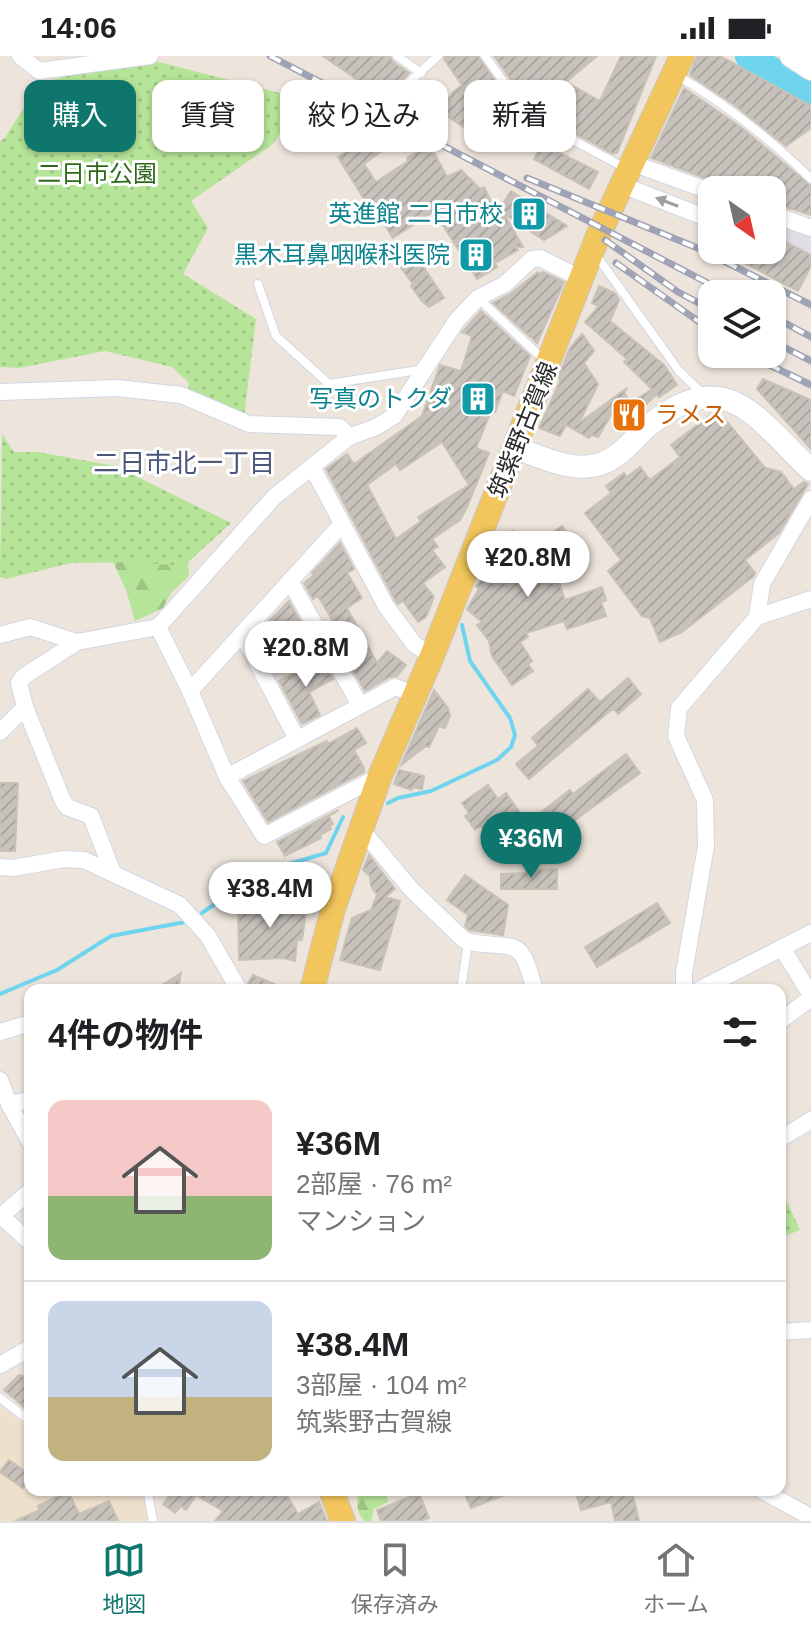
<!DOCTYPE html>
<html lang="ja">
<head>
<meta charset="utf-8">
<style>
	:root { --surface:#fff; --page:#f6f6f6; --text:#202124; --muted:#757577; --line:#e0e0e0; --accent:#0f766e }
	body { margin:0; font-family:Helvetica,"Noto Sans JP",sans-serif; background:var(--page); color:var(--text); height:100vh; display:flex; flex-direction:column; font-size:30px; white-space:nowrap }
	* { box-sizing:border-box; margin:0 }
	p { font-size:26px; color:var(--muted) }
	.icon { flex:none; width:44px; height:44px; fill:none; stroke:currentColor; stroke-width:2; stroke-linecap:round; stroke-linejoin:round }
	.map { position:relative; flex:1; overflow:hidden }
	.panel { position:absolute; left:24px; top:928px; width:762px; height:512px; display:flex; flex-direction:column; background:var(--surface); border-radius:16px; box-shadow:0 2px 6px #0004 }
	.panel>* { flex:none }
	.top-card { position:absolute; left:24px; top:24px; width:764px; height:72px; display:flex; gap:16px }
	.needle { width:52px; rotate:146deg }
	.buttons { position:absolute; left:698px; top:120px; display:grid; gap:16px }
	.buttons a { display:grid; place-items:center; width:88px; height:88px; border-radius:16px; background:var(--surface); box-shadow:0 2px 6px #0004; font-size:40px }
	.price { position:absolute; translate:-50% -68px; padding:0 18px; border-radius:28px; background:#fff; color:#222; font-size:26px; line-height:52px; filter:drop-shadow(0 2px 4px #0008) }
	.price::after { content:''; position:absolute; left:50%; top:48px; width:24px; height:18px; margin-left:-12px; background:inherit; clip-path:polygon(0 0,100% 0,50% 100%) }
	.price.active { background:var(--accent); color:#fff }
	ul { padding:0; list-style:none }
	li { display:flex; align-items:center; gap:24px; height:200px; padding:0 24px }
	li+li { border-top:2px solid var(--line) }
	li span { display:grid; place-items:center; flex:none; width:224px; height:160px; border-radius:16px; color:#555 }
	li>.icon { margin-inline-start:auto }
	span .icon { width:96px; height:96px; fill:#fffc; stroke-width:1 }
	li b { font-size:34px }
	h2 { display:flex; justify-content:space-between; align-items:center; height:96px; padding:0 24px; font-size:34px }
	.tag { padding:0 28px; border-radius:16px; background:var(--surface); box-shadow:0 2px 6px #0004; font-size:28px; line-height:72px }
	.tag.active { background:var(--accent); color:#fff }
	.status { display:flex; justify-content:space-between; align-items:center; height:56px; padding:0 40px; background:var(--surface); direction:ltr }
	.status svg { height:22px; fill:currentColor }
	.tabs { display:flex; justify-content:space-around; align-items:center; height:112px; border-top:2px solid var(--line); background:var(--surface); font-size:22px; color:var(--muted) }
	.tabs a { display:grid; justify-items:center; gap:4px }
	.tabs .active { color:var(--accent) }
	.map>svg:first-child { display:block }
	.industrial { fill:#dfdde5 }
	.education { fill:#eee1cc }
	.forest { fill:url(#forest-firs) }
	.park { fill:url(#park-dots) }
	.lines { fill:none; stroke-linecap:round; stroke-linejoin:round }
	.stream { stroke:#6fd5ef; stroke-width:4 }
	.river { stroke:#6fd5ef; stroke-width:26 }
	.building { fill:url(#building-hatch); stroke:#c8c1b6; stroke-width:2; fill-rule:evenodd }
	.lane-casing { stroke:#d2d6e3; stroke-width:10 }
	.street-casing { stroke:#d2d6e3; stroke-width:18 }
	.secondary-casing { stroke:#d2d6e3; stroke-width:24 }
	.primary-casing { stroke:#c8c8c8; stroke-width:26 }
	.lane { stroke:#fff; stroke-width:8 }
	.street { stroke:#fff; stroke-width:16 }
	.secondary { stroke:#fff; stroke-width:22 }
	.primary { stroke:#f2c65c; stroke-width:24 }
	.rail-casing { stroke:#9fa3b5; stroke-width:7 }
	.rail { stroke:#fff; stroke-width:4; stroke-dasharray:12; stroke-linecap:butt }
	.oneway { fill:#9f9f9f }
	.labels { text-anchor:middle; stroke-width:6; stroke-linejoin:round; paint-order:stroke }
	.park-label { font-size:24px; fill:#2e681a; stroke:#fff }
	.culture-label { font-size:24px; fill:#0d838f; stroke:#fff; text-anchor:end }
	.food-label { font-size:24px; fill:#c56008; stroke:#fff; text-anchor:start }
	.street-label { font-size:24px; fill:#2a2a2a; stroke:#fff }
	.neighbourhood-label { font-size:26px; fill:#4a567c; stroke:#fff }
</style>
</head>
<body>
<div class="status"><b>14:06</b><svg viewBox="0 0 49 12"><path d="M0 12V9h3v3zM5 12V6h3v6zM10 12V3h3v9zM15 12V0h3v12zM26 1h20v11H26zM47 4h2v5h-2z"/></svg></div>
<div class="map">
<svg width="811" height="1465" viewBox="0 0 811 1465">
	<defs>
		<pattern id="forest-firs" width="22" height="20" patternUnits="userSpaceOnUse" patternTransform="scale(2)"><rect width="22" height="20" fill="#b6e498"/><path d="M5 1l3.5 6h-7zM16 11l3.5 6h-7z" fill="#9dc483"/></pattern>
		<pattern id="park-dots" width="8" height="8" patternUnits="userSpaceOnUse" patternTransform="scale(2)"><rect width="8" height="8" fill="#b6e498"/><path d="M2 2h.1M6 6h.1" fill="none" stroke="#9dc483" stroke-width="1.8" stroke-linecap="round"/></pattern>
		<pattern id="building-hatch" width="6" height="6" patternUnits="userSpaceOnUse" patternTransform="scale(2)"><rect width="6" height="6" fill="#c8c2bc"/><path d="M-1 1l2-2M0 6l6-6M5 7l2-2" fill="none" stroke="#aca7a2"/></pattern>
	</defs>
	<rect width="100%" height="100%" fill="#ede5dc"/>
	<polygon class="industrial" points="772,164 811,180 811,199 772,179"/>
	<polygon class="education" points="0,1351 30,1374 30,1434 129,1434 137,1437 145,1448 147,1465 0,1465"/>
	<g class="forest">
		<polygon points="0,444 187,493 189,520 171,537 163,552 135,565 126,534 113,506"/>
		<path d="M359,1434H398L395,1439L387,1440L388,1446L374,1453L371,1465H365C356,1457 356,1445 359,1434Z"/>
	</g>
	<g class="park">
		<polygon points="155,5 302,43 273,88 191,145 208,172 183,218 256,263 244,361 188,337 189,327 172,311 105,295 19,312 0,311 0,85 5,82 39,27 91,14"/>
		<polygon points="2,378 14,396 38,396 115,410 231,467 184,510 132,506 71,507 6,523 0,521"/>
		<polygon points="780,1131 800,1174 780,1182"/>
	</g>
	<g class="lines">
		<g class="stream">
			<polyline points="388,747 398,742 431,735 497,704 511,691 515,679 510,662 470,605 462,569"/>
			<polyline points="202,857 259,817 326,797 343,761"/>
			<polyline points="0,938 57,914 111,880 185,866"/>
		</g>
		<polyline class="river" points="748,0 811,36"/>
	</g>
	<g class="building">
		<polygon points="323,0 390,0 393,6 409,17 385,43"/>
		<polygon points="445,0 478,0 523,65 481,83 440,55 453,36 462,29 444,3"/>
		<polygon points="494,0 597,0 566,26 600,45 621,0 656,0 617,97 613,98 533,55"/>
		<polygon points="697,0 720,0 811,50 811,72 786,90 733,48 690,19"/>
		<polygon points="684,32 742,72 811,130 811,159 772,147 772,134 729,134 716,126 651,102"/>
		<polygon points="377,77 386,81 391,88 364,108 376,126 408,105 407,102 425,92 428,98 433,95 447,121 461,114 480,133 484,131 497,157 511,135 567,170 544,184 504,158 523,191 515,191 518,194 495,207 497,211 477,223 434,155 393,182 367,141 364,143 338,101"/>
		<polygon points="542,88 598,116 589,133 534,103"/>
		<polygon points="772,179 811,199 811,210 798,235 720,194 772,194"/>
		<polygon points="400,187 415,206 418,203 444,242 429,251 422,245 411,230 413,228 389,196"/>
		<polygon points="538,216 540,218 543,216 564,226 537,287 493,247 510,238"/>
		<polygon points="599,230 615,237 619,244 610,265 664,309 677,329 659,341 657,338 629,364 617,349 598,381 592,379 589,382 566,369 560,380 539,372 561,323 558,322 570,292 582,278 594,295 584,307 598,328 579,367 627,332 624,337 631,347 652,333 624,306 627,303 585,266 599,250 592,247"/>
		<path d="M481,255L530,300L514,340L503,335L495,356L491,355L476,392L489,397L467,451L460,464L432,483L438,491L432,494L445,511L423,527L434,541L426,561L418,566L403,545L398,548L395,544L326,413L347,398L354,408L422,360L440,309L461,315L472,280L462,276ZM442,386L469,429L418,461L421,465L396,483L367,429L396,408L400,414Z"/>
		<polygon points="763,323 811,344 811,393 757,333"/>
		<polygon points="712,358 725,363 765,412 781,416 794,433 804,426 808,428 779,477 745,504 755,517 754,520 682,576 660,586 650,562 642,560 608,515 621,504 585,457 611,437 606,430 624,417 627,421 640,411 650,424 680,401 671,389"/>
		<polygon points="562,470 578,493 550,512 558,524 565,544 602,531 606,544 601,546 606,560 567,573 564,565 526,577 528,581 520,586 532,605 528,608 533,615 512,629 492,600 489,585 477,569 482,566 467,553 479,533 476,530 487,518 502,481 513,475 532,492"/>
		<polygon points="340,487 354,513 347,517 362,542 347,552 377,607 387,595 406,609 397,620 390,621 365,635 330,574 336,570 318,540 313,543 304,527 314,519 312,517"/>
		<polygon points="289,545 300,565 289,571 291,574 282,579 286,584 264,596 255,580 266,572 265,569"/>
		<polygon points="322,604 333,623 309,636 320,659 302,668 279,625"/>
		<polygon points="628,622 641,638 618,658 615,654 611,654 529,723 516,708 538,690 532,682 588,633 600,646"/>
		<polygon points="434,634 448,652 450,660 445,672 439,670 429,691 426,690 401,709"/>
		<polygon points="357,672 366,687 354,694 364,712 364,716 268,766 243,725 327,685 328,688"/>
		<polygon points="626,698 640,717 526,799 499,764 484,774 481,770 475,774 465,760 469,757 462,747 488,729 498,743 506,737 527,767 570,734 573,738"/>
		<polygon points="399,714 424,720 422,733 413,731 412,734 394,728"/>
		<polygon points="0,727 18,727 15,795 0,795"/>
		<polygon points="339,754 329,760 333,768 329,770 331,773 320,779 321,782 285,800 277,786"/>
		<polygon points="369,799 395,833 385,841 400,845 380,914 340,904 352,862 371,854 377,839 371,830 370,820 363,814"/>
		<polygon points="557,813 557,833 501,833 501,818 526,817 526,814"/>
		<polygon points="465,819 508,849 503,879 469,874 465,870 468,859 447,844"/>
		<polygon points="238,847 307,849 302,884 297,884 295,905 283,902 239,904"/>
		<polygon points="657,847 670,867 597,911 585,891"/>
		<polygon points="181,917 178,934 154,934"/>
		<polygon points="253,919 288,934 250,934 248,927"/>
		<polygon points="19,1319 30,1322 30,1356 4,1334"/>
		<polygon points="9,1404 30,1419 23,1432 0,1416"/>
		<polygon points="174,1434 284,1434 298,1458 319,1446 327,1465 215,1465 223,1455 196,1439 186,1454 181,1450 175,1457 163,1448"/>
		<polygon points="463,1434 515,1434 515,1435 471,1452"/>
		<polygon points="575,1434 640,1434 640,1438 633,1440 639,1465 615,1465 611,1446 581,1454"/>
		<polygon points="68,1435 79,1458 109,1445 118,1465 15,1465 40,1454 38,1450"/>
		<polygon points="419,1437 429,1462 421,1465 381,1465 377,1454"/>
	</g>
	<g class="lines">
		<defs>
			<g id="lane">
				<polyline points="397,0 421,17"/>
				<polyline points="485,0 528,60 625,112"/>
				<path d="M675,18C725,48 770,82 811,123"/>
				<polyline points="343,89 378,66 397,37 438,0"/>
				<polyline points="596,199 679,315 705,340"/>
				<polyline points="258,228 276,280 329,328 425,313"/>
				<polyline points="478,242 545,305"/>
				<polyline points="461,934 468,886"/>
				<polyline points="0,1342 30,1365"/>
				<polyline points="144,1434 148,1438 153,1465"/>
			</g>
			<g id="street">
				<polyline points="20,0 39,15 150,0"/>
				<polyline points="632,107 712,136"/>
				<polyline points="622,129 712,164"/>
				<polyline points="772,158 811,172"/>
				<polyline points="0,336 117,332 181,339 249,368 340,371 349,381"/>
				<polyline points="312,411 386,550 414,588 432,600"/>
				<polyline points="290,525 360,649"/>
				<polyline points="757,561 762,528 811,443"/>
				<polyline points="158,571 190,635 227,721 264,780 380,720"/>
				<polyline points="242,578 297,683"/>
				<polyline points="0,579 30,571 77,586"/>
				<polyline points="190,635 342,468"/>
				<polyline points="25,651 63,745 67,751 91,760 113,817"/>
				<polyline points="0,676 25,651 19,627 23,621 77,586 158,571 274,441 349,381 376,371 394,360 457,264 478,242 505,228 532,203 540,202 582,223"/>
				<polyline points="227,721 395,631 415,638"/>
				<path d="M362,774L411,833L463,883C477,892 511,885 520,896C528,905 531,923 535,934"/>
				<polyline points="0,811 13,812 64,803 84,804 180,849 208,880 239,934"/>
				<polyline points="782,892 811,939"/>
				<polyline points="684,934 684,917 706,790 705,744 676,680 679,652 757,561 811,543"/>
				<polyline points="699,934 811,877"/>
				<polyline points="780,965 811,942"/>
				<polyline points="0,976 30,967"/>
				<polyline points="0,1024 9,1048 30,1086"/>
				<polyline points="9,1048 30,1044"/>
				<polyline points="780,1083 811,1064"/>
				<polyline points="0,1159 30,1186"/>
				<polyline points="1,1160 30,1135"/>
				<polyline points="780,1276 811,1274"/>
				<polyline points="0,1309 30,1292"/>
				<polyline points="761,1434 811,1461"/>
			</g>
			<g id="secondary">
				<polyline points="791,0 811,13"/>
				<path d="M516,392C542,401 572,417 600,408C620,402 633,383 648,370C726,307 754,360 811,414"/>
			</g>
			<g id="primary">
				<polyline points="312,934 333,853 380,720 432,600 598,180 682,0"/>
				<polyline points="331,1434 343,1465"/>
			</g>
		</defs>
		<use href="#lane" class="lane-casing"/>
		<use href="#street" class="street-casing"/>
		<use href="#secondary" class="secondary-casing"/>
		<use href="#primary" class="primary-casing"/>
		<use href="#lane" class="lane"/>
		<use href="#street" class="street"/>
		<use href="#secondary" class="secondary"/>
		<use href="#primary" class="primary"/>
		<defs>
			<g id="rail">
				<polyline points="270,0 729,238"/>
				<polyline points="527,122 700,193 811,249"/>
				<polyline points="605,184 678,236 712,254"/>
				<polyline points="616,207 712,275"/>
				<polyline points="772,260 811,281"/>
				<polyline points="772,285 811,305"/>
				<polyline points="747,298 811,329"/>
			</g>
		</defs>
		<use href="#rail" class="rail-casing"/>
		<use href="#rail" class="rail"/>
	</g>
	<defs><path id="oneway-solid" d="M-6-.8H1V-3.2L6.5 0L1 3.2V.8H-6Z" transform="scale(2)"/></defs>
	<use class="oneway" href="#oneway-solid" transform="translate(667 146) rotate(-159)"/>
	<defs>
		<symbol id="building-square" viewBox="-11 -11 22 22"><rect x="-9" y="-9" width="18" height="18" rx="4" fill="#0f9aa8" stroke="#fff"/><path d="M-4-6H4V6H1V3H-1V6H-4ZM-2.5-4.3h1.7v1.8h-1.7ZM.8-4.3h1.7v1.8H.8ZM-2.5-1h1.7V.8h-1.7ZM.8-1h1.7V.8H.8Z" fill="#fff"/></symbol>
		<symbol id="restaurant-square" viewBox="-11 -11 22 22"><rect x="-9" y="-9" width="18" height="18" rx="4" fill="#e8710a" stroke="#fff"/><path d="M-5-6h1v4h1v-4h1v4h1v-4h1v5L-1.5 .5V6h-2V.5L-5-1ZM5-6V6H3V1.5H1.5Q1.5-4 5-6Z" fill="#fff"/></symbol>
	</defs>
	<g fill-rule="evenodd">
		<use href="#building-square" x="509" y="138" width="40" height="40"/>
		<use href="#building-square" x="456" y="179" width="40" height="40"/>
		<use href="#building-square" x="458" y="323" width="40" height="40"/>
		<use href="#restaurant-square" x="609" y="339" width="40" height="40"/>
	</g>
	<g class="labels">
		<g class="park-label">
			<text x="97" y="126">二日市公園</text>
		</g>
		<g class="culture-label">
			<text x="503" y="166">英進館 二日市校</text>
			<text x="450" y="207">黒木耳鼻咽喉科医院</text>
			<text x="452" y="351">写真のトクダ</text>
		</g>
		<g class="food-label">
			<text x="655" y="367">ラメス</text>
		</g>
		<g class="street-label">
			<text transform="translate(523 374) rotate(-68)" y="8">筑紫野古賀線</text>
		</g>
		<g class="neighbourhood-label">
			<text x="184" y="416">二日市北一丁目</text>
		</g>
	</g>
</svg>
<div class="buttons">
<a><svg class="needle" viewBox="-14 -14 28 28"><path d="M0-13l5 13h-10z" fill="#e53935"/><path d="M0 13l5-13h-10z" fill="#757577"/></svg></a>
<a><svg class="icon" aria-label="layers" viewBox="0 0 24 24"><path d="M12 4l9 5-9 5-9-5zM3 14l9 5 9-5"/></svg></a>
</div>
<b class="price" style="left:528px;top:543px">¥20.8M</b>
<b class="price" style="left:306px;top:633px">¥20.8M</b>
<b class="price active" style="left:531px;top:824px">¥36M</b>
<b class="price" style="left:270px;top:874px">¥38.4M</b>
<div class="top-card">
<a class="tag active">購入</a>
<a class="tag">賃貸</a>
<a class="tag">絞り込み</a>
<a class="tag">新着</a>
</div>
<section class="panel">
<h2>4件の物件<svg class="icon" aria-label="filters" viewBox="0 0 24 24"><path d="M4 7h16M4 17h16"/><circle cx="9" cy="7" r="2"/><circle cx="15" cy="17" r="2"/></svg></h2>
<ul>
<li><span style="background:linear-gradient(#f6c9c9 60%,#8fb573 0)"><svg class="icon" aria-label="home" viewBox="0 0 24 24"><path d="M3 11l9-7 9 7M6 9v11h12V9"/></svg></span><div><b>¥36M</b><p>2部屋 · 76 m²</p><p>マンション</p></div></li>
<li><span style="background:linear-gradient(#c9d6e8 60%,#c2b280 0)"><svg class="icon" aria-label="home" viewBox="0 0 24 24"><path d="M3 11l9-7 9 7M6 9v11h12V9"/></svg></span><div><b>¥38.4M</b><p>3部屋 · 104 m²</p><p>筑紫野古賀線</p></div></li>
</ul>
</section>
</div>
<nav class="tabs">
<a class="active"><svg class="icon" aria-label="map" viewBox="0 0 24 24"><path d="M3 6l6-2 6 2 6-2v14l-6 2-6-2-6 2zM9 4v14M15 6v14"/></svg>地図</a>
<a><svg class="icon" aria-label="saved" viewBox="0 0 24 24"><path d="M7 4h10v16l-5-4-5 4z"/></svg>保存済み</a>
<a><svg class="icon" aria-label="home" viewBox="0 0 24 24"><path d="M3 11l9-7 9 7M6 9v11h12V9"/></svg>ホーム</a>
</nav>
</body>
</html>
